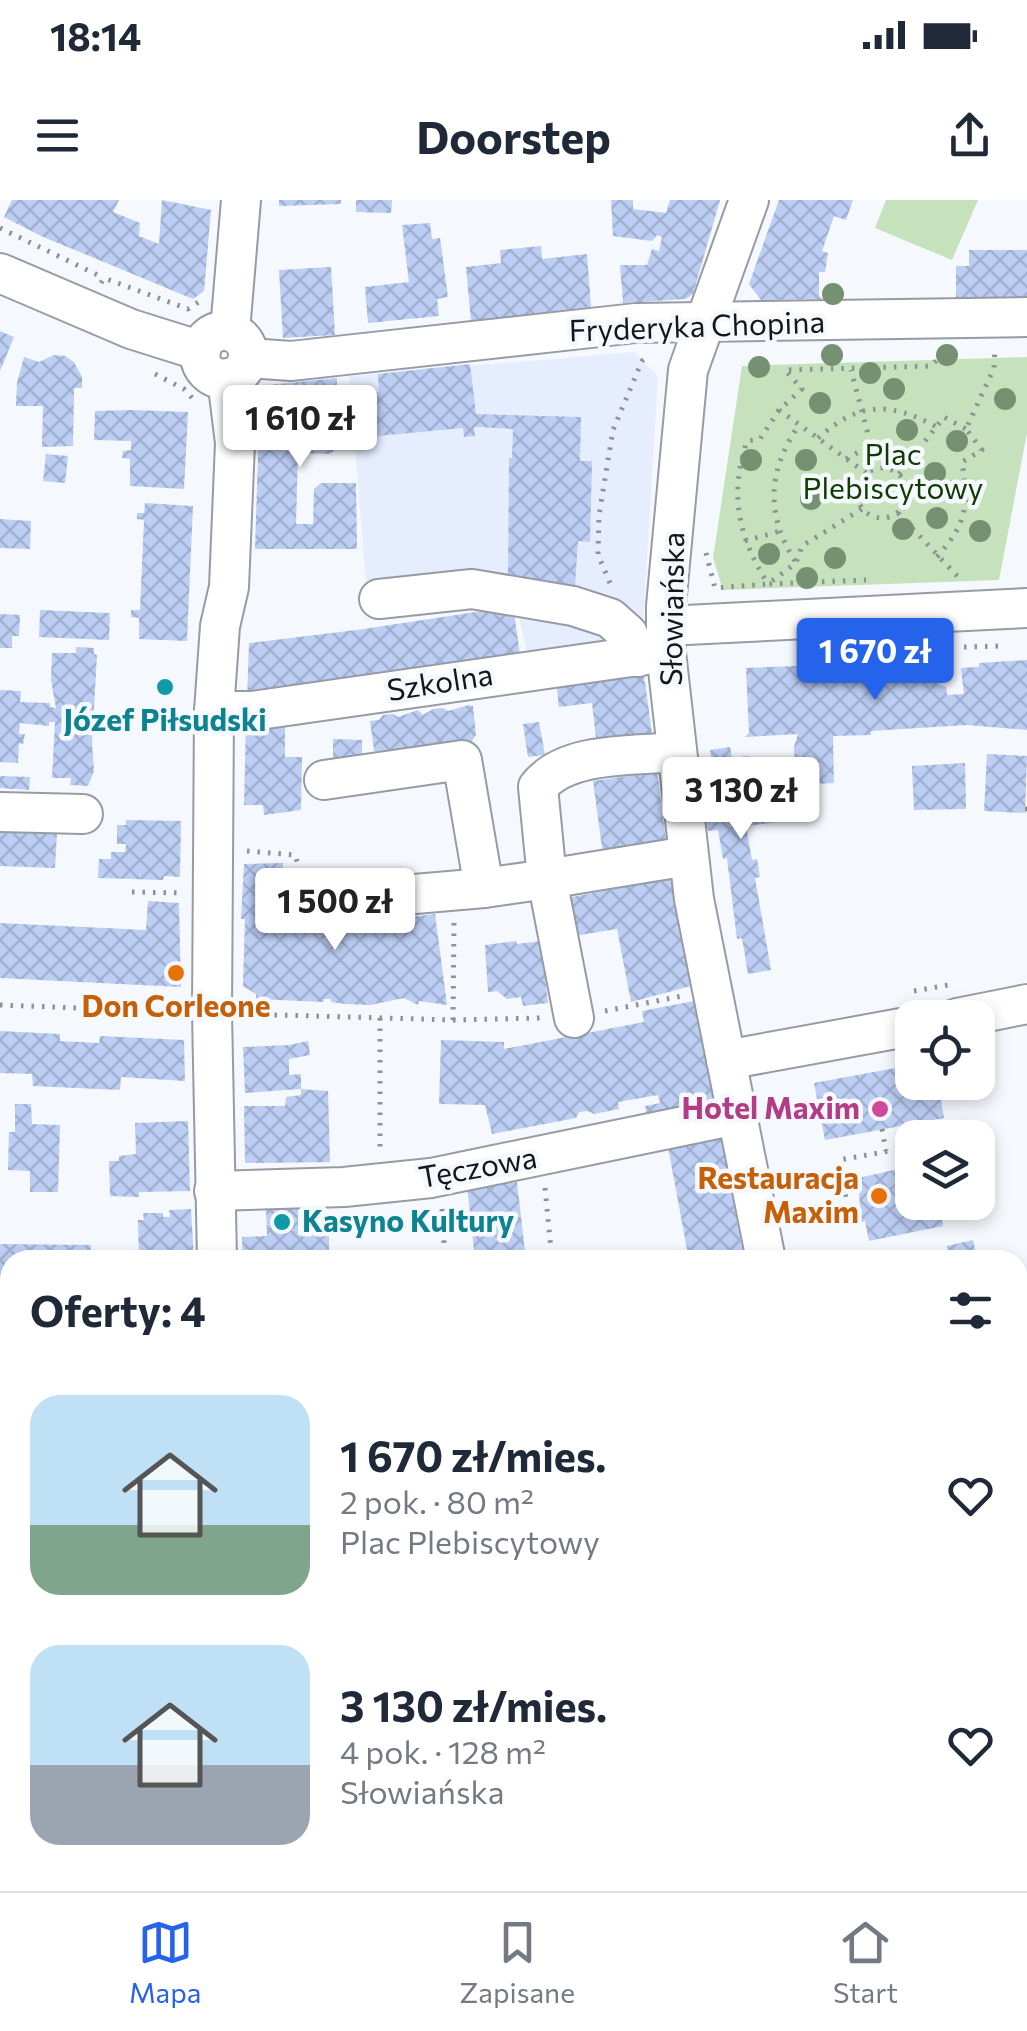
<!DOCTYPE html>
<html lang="pl">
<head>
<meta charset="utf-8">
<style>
	:root { --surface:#fff; --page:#f6f6f7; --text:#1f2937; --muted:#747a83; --line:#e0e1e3; --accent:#2563eb }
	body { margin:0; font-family:Commissioner,sans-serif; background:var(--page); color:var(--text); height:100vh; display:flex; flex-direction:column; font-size:38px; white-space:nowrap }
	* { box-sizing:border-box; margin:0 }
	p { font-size:32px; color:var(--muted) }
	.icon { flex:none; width:55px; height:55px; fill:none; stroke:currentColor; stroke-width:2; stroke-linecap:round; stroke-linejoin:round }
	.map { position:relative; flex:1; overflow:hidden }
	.sheet { position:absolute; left:0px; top:1050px; width:1028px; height:642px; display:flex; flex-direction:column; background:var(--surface); border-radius:30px 30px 0 0; box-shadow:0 5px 15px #0003 }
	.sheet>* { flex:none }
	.buttons { position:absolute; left:895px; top:800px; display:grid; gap:20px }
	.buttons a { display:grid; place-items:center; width:100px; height:100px; border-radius:20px; background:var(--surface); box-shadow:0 5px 15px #0003; font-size:50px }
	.price { position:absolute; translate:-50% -85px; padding:0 22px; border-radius:10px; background:#fff; color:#222; font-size:32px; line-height:65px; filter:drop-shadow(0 2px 5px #0008) }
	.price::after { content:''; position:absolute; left:50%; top:60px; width:30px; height:22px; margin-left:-15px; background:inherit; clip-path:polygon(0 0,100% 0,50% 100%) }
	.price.selected { background:var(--accent); color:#fff }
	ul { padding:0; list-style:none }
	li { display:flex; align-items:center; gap:30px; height:250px; padding:0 30px }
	li span { display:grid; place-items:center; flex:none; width:280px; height:200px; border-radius:30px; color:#555 }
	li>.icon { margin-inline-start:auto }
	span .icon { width:120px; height:120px; fill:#fffc; stroke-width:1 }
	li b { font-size:42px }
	h2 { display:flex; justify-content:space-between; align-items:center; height:120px; padding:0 30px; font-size:42px }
	.status { display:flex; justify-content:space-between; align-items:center; height:70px; padding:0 50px; background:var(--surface); direction:ltr }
	.status svg { height:28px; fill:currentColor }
	header { display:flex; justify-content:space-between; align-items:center; height:130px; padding:0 30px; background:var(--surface); font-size:45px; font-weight:700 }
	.tabs { display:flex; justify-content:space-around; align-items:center; height:140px; border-top:2px solid var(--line); background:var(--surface); font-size:28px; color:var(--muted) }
	.tabs a { display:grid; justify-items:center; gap:5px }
	.tabs .selected { color:var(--accent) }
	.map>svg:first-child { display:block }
	.built { fill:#e6edfe }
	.green { fill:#c5e2bd }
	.building { fill:url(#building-cross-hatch) }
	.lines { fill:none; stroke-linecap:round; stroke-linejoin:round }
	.minor-casing { stroke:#979ba4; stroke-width:42 }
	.path { stroke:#8e9195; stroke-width:5; stroke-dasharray:2.5 8; stroke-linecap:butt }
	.minor { stroke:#fff; stroke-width:38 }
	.tree { fill:#769172 }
	.culture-dot { fill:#0f9aa8; stroke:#f5f8fd; stroke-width:4 }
	.food-dot { fill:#e8710a; stroke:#f5f8fd; stroke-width:4 }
	.hotel-dot { fill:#d1479c; stroke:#f5f8fd; stroke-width:4 }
	.labels { text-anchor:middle; stroke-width:9; stroke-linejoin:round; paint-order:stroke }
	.street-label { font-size:30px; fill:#141619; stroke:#f5f8fd }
	.park-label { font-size:30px; fill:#0f3c00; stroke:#f5f8fd }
	.culture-label { font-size:30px; font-weight:bold; fill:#0d838f; stroke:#f5f8fd }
	.food-label { font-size:30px; font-weight:bold; fill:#c56008; stroke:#f5f8fd }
	.hotel-label { font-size:30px; font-weight:bold; fill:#b23c85; stroke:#f5f8fd; text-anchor:end }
</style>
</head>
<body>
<div class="status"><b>18:14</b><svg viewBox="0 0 49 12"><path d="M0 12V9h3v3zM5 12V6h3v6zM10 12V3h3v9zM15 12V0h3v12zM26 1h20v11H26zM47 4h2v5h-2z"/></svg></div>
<header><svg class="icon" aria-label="menu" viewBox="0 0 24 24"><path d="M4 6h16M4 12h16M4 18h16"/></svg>Doorstep<svg class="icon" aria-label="share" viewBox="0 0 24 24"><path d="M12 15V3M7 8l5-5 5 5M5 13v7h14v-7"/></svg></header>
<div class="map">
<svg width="1027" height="1691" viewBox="0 0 1027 1691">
	<defs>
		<pattern id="building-cross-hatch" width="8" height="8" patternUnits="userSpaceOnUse" patternTransform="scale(2.5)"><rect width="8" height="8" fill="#bccef4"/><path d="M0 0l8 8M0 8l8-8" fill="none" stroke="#a1b0d1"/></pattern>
	</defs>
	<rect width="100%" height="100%" fill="#f5f8fd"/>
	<polygon class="built" points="635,152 658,177 642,442 528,455 516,406 369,418 349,176"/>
	<g class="green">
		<polygon points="886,0 978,0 952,60 875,28"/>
		<polygon points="1027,157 1027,233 999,380 723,390 713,358 742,166"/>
		<polygon points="1027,1231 1027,1409 1018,1412 1018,1233"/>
	</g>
	<g class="building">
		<polygon points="12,0 119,0 113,12 140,23 139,36 159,44 162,0 211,10 204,91 193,99 41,36 4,17"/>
		<polygon points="279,0 341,0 341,4 279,6"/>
		<polygon points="356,0 392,0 391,13 356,12"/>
		<polygon points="611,0 633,0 633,9 666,13 670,0 720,0 693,94 686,99 623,103 620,65 647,65 652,49 659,51 662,37 657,35 652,41 613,36"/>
		<polygon points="779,0 853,0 846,20 834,16 822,51 828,53 825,72 819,72 819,96 822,99 761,100 749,84"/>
		<polygon points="430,23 432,39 440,38 448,97 437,99 439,116 368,123 365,87 409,82 402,25"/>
		<polygon points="541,46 542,59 587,54 591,107 471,121 466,67 501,63 500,50"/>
		<polygon points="969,50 1027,50 1027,97 956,98 956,66 969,66"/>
		<polygon points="331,67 335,135 283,138 279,70"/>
		<polygon points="0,131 14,137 0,171"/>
		<polygon points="54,155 65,156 74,162 82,177 82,188 74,188 73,246 42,247 43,206 16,206 17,183 24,157 39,162"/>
		<polygon points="470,164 476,214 581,217 580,261 592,261 590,342 578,341 575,386 508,383 509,258 512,258 513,229 478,227 474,227 475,236 464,237 463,228 355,238 352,195 379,192 378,174"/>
		<polygon points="337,178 335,250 330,254 298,253 296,324 313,324 314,289 321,283 356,283 357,349 255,349 260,193 268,185"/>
		<polygon points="132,210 188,212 184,289 130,286 130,259 122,258 123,251 131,250 131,241 94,240 95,211"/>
		<polygon points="46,254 68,256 65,283 43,281"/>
		<polygon points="145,303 193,306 187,441 139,439 139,418 131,417 131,410 140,410 144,320 137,319 137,313 144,313"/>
		<polygon points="0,319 31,321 30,349 0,348"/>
		<polygon points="495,409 496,414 514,412 520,455 247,500 249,443 364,429"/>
		<polygon points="40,410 110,413 109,440 39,437"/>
		<polygon points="0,414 20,415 19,436 12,436 12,448 0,448"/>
		<polygon points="76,447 94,448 94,454 97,455 92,544 94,571 88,586 70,585 71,578 52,578 55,522 49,522 49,526 20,523 19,534 25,534 23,544 19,543 18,563 0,562 0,490 21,491 20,502 50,503 50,507 56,508 51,480 52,453 76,453"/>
		<polygon points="851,454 856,454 858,462 933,457 934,482 946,487 947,495 964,494 961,468 979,467 979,463 1027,460 1027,530 967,525 871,531 871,535 833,536 834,583 796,585 794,547 798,534 745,537 749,533 746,468 822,465 820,458 823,455"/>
		<polygon points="643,468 653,541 597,547 592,503 559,507 556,480"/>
		<polygon points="469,505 473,506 476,535 472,541 378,554 374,550 370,521 379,520 383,515 393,514 398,517 418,510 423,515 433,509 443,508 448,511"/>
		<polygon points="246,522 285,523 285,557 302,557 301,610 264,615 263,605 244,605"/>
		<polygon points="539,522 545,555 528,557 523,524"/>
		<polygon points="333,539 362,540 362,564 333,563"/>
		<polygon points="730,547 732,558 749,556 757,609 769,606 768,600 775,599 774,592 785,590 794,620 746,626 752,660 757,659 760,677 755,678 771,770 748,774 742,738 737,739 727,658 723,659 718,630 708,631 699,563 712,561 710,550"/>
		<polygon points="987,554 1027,556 1025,613 984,611"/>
		<polygon points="965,563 966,609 914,610 912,566"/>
		<polygon points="657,572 667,646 603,655 593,581"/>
		<polygon points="0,576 30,577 29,590 0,588"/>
		<polygon points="126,620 181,621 180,677 164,676 163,680 98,678 99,659 111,659 111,652 125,652 126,644 117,644 117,625 126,625"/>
		<polygon points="0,629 57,632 55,668 0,666"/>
		<polygon points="283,663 281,721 285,721 285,731 305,731 306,725 387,726 386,720 435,714 447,805 419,801 418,805 404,798 370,805 345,804 331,802 331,799 324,799 323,802 256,799 256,794 243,786 245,719 241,719 244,664"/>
		<polygon points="672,678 691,786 631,802 617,729 574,736 567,698"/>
		<polygon points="148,701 179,703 181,787 0,778 0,723 146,730"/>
		<polygon points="516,741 517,744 541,741 548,803 523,806 521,797 507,799 497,791 488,792 485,745"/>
		<polygon points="694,801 715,905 648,920 645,906 660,903 658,895 618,902 619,909 594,914 588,911 579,912 576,918 492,934 485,905 439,904 441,840 504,842 504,849 644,822 642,811"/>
		<polygon points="0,831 60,834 60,841 99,843 100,836 184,840 185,881 121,877 120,890 33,886 32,874 0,873"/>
		<polygon points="308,841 310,855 289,859 289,875 301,874 301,889 245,893 243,847 289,845"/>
		<polygon points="912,865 912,882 938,882 944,918 825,940 814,883"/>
		<polygon points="301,889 328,891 330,962 245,963 244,906 285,906 286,897 301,895"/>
		<polygon points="15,904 31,904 32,924 60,925 58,992 30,992 30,971 8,970 9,932 15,932"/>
		<polygon points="188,921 190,991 139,992 139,997 110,996 109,961 119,961 119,956 136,954 135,923"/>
		<polygon points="721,935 743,1053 689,1060 668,947"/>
		<polygon points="912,966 912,1002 939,1002 943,1026 869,1041 865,1021 861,1022 858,978"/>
		<polygon points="517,982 526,1060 475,1060 467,985"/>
		<polygon points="298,1007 298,1035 329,1034 329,1060 243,1060 242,1037 267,1036 266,1008"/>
		<polygon points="191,1009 194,1060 139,1060 138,1020 144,1020 143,1013 163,1013 163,1017 170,1017 169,1010"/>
		<polygon points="973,1040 976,1055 951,1060 947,1046"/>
		<polygon points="0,1044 91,1045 90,1060 10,1060 10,1098 0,1098"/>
		<polygon points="1027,1187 1027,1230 1018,1233 1018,1190"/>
		<polygon points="10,1472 10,1500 0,1501 0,1473"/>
		<polygon points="1018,1496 1027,1513 1027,1544 1018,1550"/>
		<polygon points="7,1559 10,1685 0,1686 0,1560"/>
		<polygon points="1018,1623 1027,1634 1027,1691 1001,1691 995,1682 1018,1682"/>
		<polygon points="397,1682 450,1682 453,1691 373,1691"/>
		<polygon points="555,1682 599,1682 600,1686 590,1688 591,1691 557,1691"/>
		<polygon points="632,1682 674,1682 677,1691 635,1691"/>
		<polygon points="808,1682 882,1682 883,1683 860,1691 811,1691"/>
	</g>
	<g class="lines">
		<defs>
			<g id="minor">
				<polyline points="749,0 688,170 666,406 666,452 694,699 766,1060"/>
				<polyline points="0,73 131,129 201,151"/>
				<polyline points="230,131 241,0"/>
				<circle cx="224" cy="155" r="24"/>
				<polyline points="248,158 291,161 636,123 1027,117"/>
				<polyline points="379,399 472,389 573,406 610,418 628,434 638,457"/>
				<polyline points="666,426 1027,408"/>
				<polyline points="214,511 252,511 666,452"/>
				<polyline points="324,580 462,560 484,688"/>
				<polyline points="0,612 83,614"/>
				<path d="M311,703L484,688L547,679L538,587C566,551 634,556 677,552"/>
				<polyline points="574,818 547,679 688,656"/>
				<polyline points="957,818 1027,804"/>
				<polyline points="726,860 912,826"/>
				<polyline points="214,991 344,987 431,978 737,915"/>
				<polyline points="217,1060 212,813 214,511 220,426 229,387 235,243 227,178"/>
				<polyline points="1018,1444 1027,1441"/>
				<polyline points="1018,1570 1027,1580"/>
				<polyline points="514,1682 517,1691"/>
				<polyline points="969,1682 977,1691"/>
				<polyline points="260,1691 289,1682"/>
				<polyline points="780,1691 781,1682"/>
			</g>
		</defs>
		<use href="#minor" class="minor-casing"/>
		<g class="path">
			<polyline points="0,28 104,78"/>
			<polyline points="101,83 104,78 188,109 200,101"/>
			<polyline points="155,174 184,189 195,201"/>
			<path d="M779,210L760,239L747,241C729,295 738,336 768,384L866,380"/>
			<path d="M818,238C859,202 888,201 937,227"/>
			<polyline points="846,259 871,245 851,170"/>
			<circle cx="882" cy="293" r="25"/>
			<polyline points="866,273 779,210 802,189 785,170 931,166 945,152"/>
			<polyline points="899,274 944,217 966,229"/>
			<polyline points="898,313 961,380"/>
			<polyline points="745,341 780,331"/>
			<polyline points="706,353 715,388 768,384 796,363 802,346 862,309"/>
			<path d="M937,357C967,323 969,306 962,262L982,250L966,229L994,168L995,149"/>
			<path d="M795,361C765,314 768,270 799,225"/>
			<polyline points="610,383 598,355 599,315 613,230 642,161 648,157"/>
			<polyline points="964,447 1001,446"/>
			<polyline points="1025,609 1027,609"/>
			<polyline points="247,651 295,655 301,674"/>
			<polyline points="132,692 184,693"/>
			<polyline points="914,791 948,785"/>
			<polyline points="0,805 182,812"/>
			<polyline points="605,811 682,796"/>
			<polyline points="243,814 453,820 454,721"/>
			<polyline points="380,818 380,950"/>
			<polyline points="453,820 540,818"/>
			<polyline points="882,929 886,951"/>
			<polyline points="545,988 552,1060"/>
			<polyline points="442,1009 445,1060"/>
			<polyline points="848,1010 859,1008"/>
			<polyline points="789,1022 848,1010 839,960 912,947"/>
			<polyline points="0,1110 10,1110"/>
			<polyline points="1018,1260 1027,1258"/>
			<polyline points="1018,1271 1027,1269"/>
			<polyline points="1018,1302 1027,1306"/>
			<polyline points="1018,1319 1027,1318"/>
			<polyline points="1018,1367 1027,1364"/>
			<polyline points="155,1682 157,1691"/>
			<polyline points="470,1682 475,1690"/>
			<polyline points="355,1691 381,1682"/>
		</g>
		<use href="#minor" class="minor"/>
	</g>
	<g class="tree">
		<circle cx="833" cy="94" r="11"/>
		<circle cx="832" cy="155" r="11"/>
		<circle cx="947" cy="155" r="11"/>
		<circle cx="759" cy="167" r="11"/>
		<circle cx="870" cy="173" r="11"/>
		<circle cx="894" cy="189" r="11"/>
		<circle cx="1005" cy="199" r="11"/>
		<circle cx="820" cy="203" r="11"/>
		<circle cx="907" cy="230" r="11"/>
		<circle cx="957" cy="241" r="11"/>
		<circle cx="751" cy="260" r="11"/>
		<circle cx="806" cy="260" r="11"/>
		<circle cx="935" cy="273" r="11"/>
		<circle cx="952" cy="291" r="11"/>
		<circle cx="811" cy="299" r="11"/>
		<circle cx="937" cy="318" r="11"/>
		<circle cx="903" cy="329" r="11"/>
		<circle cx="980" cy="331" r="11"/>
		<circle cx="769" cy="354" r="11"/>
		<circle cx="835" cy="358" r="11"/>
		<circle cx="807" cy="378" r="11"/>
	</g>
	<g class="culture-dot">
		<circle cx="165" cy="487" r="10"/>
		<circle cx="282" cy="1022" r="10"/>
	</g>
	<g class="food-dot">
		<circle cx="176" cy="773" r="10"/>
		<circle cx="879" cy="996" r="10"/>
	</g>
	<circle class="hotel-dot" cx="880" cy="909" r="10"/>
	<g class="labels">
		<g class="street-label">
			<text transform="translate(697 127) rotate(-2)" y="10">Fryderyka Chopina</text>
			<text transform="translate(673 409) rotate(-89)" y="10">Słowiańska</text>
			<text transform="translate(440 483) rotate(-9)" y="10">Szkolna</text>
			<text transform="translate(478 968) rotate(-10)" y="10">Tęczowa</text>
		</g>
		<g class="park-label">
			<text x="893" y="265">Plac<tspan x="893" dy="34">Plebiscytowy</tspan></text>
		</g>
		<g class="culture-label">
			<text x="165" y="531">Józef Piłsudski</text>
			<text x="302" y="1032" text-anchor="start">Kasyno Kultury</text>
		</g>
		<g class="food-label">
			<text x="176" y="817">Don Corleone</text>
			<text x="859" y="989" text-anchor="end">Restauracja<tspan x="859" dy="34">Maxim</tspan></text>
		</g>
		<g class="hotel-label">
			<text x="860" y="919">Hotel Maxim</text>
		</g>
	</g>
</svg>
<div class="buttons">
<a><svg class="icon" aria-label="locate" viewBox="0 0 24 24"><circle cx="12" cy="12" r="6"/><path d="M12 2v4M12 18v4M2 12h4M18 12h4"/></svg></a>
<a><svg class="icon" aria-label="layers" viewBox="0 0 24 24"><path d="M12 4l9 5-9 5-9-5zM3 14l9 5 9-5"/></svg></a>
</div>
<b class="price" style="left:300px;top:270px">1 610 zł</b>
<b class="price selected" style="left:875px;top:503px">1 670 zł</b>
<b class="price" style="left:741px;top:642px">3 130 zł</b>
<b class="price" style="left:335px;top:753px">1 500 zł</b>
<section class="sheet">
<h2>Oferty: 4<svg class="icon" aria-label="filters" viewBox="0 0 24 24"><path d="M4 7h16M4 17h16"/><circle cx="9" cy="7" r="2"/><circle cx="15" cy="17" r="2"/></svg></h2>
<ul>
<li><span style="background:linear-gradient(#bfe0f5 65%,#7fa58c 0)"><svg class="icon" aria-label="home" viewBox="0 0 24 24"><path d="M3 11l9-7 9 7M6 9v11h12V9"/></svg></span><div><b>1 670 zł/mies.</b><p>2 pok. · 80 m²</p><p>Plac Plebiscytowy</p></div><svg class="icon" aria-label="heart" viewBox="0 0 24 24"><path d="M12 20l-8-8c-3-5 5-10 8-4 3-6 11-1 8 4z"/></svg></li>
<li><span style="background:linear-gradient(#bfe0f5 60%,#9aa5b1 0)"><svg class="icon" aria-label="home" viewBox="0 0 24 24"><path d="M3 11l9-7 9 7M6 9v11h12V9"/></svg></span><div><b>3 130 zł/mies.</b><p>4 pok. · 128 m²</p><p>Słowiańska</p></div><svg class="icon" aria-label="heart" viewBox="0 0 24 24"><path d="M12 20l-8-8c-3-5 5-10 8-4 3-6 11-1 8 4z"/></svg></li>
</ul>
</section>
</div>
<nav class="tabs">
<a class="selected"><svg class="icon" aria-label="map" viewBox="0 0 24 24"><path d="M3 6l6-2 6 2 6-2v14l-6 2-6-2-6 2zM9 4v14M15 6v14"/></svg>Mapa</a>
<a><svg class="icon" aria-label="saved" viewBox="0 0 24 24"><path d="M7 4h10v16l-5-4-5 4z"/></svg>Zapisane</a>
<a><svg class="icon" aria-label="home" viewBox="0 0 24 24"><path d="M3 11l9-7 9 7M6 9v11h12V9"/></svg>Start</a>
</nav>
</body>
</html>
